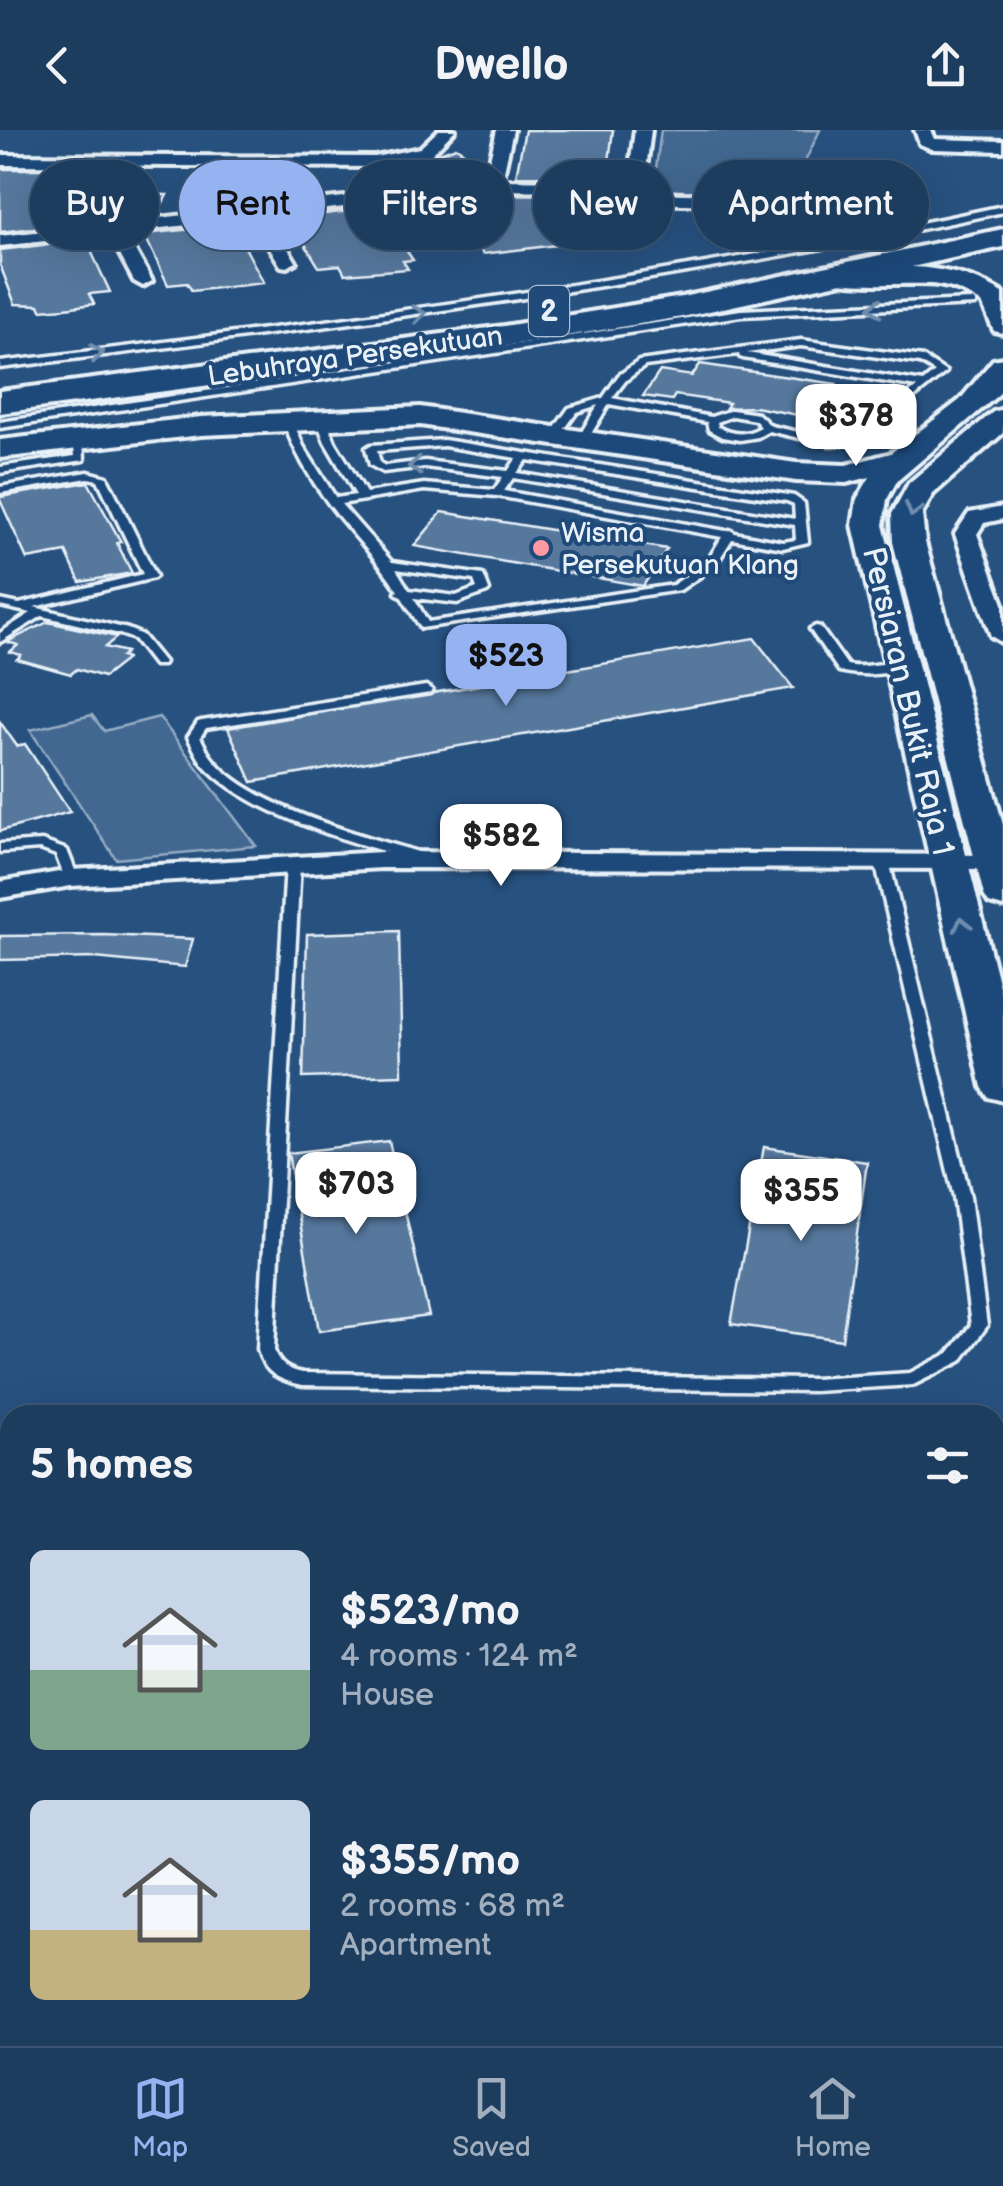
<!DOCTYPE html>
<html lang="en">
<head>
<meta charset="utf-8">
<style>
	:root { --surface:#1d3d5f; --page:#2a4868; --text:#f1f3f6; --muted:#a0aebd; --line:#3b5674; --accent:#95b2f1 }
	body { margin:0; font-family:"Balsamiq Sans",sans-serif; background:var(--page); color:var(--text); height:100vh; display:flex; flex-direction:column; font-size:38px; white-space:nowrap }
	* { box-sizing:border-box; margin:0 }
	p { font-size:32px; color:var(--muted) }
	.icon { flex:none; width:55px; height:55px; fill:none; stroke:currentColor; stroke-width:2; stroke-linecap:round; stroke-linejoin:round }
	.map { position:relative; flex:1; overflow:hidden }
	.drawer { position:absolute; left:0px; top:1275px; width:1005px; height:642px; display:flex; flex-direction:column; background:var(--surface); border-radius:30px 30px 0 0; box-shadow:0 10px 40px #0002,0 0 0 2px var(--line) }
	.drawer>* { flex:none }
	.guide { position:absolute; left:30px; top:30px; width:945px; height:90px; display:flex; gap:20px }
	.price { position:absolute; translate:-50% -85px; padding:0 22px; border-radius:20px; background:#fff; color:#222; font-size:32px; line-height:65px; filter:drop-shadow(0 2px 5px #0008) }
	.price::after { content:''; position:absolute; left:50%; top:60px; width:30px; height:22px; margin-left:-15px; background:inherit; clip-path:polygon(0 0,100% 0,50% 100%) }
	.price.on { background:var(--accent); color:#111 }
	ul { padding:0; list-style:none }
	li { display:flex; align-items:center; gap:30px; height:250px; padding:0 30px }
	li span { display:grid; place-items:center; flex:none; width:280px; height:200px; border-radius:15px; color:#555 }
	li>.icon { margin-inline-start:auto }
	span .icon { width:120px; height:120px; fill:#fffc; stroke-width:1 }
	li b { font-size:42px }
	h2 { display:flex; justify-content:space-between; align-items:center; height:120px; padding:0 30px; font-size:42px }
	.pill { padding:0 35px; border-radius:45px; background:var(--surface); box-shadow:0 10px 40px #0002,0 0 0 2px var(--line); font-size:35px; line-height:90px }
	.pill.on { background:var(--accent); color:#111 }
	header { display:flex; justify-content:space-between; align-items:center; height:130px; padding:0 30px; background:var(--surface); font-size:45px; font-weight:700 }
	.menu { display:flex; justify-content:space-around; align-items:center; height:140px; border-top:2px solid var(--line); background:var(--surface); font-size:28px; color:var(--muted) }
	.menu a { display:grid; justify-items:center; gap:5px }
	.menu .on { color:var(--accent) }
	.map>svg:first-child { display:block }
	.green { fill:#436891; stroke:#96acc4; stroke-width:2.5 }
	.building { fill:#57789d; stroke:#e8f1f8; stroke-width:2.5 }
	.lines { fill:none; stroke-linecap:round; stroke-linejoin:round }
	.lane-casing { stroke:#e8f1f8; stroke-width:7 }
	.street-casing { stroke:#e8f1f8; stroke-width:8 }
	.secondary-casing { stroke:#e8f1f8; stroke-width:8 }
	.highway-casing { stroke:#e8f1f8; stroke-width:8 }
	.lane { fill:#1f4a7a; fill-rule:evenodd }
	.street { fill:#1f4a7a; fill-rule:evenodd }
	.secondary { fill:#1f4a7a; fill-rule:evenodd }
	.highway { fill:#1f4a7a; fill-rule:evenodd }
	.tram { stroke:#e8f1f8; stroke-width:4 }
	.oneway { stroke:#6f8dac }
	.poi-dot { fill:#ff9aa2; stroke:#1f4a7a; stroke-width:4 }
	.labels { text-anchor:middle; stroke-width:8; stroke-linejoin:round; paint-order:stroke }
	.far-street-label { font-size:28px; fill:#e8f1f8; stroke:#1f4a7a }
	.far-poi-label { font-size:28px; fill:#e8f1f8; stroke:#1f4a7a; text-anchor:start }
	.shield { fill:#1f4a7a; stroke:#acbfd2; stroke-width:2.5 }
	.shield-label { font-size:30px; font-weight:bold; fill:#e8f1f8 }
	.street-label { font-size:32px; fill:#e8f1f8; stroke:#1f4a7a }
</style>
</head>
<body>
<header><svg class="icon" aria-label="back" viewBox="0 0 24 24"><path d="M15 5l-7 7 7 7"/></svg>Dwello<svg class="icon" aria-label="share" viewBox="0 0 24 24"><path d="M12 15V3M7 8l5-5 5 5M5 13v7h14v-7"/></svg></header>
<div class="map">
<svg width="1003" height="1916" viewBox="0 0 1003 1916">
	<rect width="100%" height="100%" fill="#27517f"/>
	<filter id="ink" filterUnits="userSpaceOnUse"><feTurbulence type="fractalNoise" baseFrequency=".01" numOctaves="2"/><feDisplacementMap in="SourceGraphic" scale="20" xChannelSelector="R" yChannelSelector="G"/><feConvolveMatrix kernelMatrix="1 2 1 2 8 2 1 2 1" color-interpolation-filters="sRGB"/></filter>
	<g filter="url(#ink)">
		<g class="green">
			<polygon points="661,0 820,0 789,65 653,60"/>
			<polygon points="92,585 104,601 159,587 256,716 116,729 30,600"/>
		</g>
		<g class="building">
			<polygon points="525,0 613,0 607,47 516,46"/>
			<polygon points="456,17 485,35 482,48 440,52 415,32"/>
			<polygon points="0,39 66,39 55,67 65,66 78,93 0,102"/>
			<polygon points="126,64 167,65 157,84 136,87"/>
			<polygon points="492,64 563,65 577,81 565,83 589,111 483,124 479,118 473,118 439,72"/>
			<polygon points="377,78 413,130 403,131 408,139 345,144 340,135 319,137 289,88"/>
			<polygon points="233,95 264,153 192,161 187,153 168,155 144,104"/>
			<polygon points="86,110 110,162 89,164 94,174 65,178 41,180 39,175 15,174 0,135 0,120"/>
			<polygon points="700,234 836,254 828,267 859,272 846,294 755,277 726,278 729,273 675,265 672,270 643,266 660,241 692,246"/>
			<polygon points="88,352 121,412 117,413 132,443 80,452 66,422 27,429 0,370 0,367"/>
			<polygon points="442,382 667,419 643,456 414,416"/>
			<polygon points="48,492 117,507 105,517 126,522 121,527 127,529 104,547 77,539 71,544 17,529 21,525 10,522 18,515 7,512"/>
			<polygon points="754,508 793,558 252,652 228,598"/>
			<polygon points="0,592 17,616 25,614 70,682 0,701"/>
			<polygon points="399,801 402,945 303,948 307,804"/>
			<polygon points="104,805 193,809 185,837 95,828 0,830 0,806"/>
			<polygon points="389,1011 429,1186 319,1201 288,1023"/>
			<polygon points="764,1017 867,1032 842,1210 731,1194"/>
		</g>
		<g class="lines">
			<defs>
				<g id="lane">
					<path d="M1003,76V82C671,153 337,197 0,238V232C337,192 671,147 1003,76Z"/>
					<polygon points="972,170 975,171 975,175 741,186 0,298 0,292 741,180"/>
					<path d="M801,210L923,227L946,242L856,314L830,315L769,301L758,307L740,310L722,307L709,300L707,292L609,274L586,312L577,310L598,275L577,282L558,308L549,306L569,278L603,268L619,245L639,231ZM801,216L920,233L935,242L923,252L747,223ZM739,224L740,227L743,228L917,257L853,308L830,309L771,296L758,284L732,280L711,287L612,268L626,250L645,236ZM733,286L755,290L761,297C746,306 733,305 718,297L717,292Z"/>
					<path d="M321,286L326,289L335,312L366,363L424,354L494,360L503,347L425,337L383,342L370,335L366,318L371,315L444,310L794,366L804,373L808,412L783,418L732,409L715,436L680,460L421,498L401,466L396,463L398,461C378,428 351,404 329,374C310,349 294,320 283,291L288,288L293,291L303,316L336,368L356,365L325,312L316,289ZM444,316L517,328L508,341L425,331L385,336L380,333L377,321ZM527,330L787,371L794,374L795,389L517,343ZM513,348L795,395L796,410L783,412L735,403L730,400L726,401L504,361ZM424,360L497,366L722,407L707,432L673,455L428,492L414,468L457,473L487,462L489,460L483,445L392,432L341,374ZM396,439L474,450L477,458L456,466L409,460Z"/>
					<polygon points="78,304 83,307 84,330 0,343 0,337 75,326 73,307"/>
					<polygon points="88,342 107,347 156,446 154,448 34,477 128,499 142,505 164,532 162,535 154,535 134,509 120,504 42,486 0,512 0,503 31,483 0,476 0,470 19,474 143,444 98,350 88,348 0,363 0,357"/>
					<path d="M816,496L820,497L847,535C867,540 890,528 907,536C887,546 861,546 839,541L810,499Z"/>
					<path d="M426,556L432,560L430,563L206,598L200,607C204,614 207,622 212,628C251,678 365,706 425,724L427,727L425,730L420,731C356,714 247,684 203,634C197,626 193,616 188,607L198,592L202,591Z"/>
					<polygon points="42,711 67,720 78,748 76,751 66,751 56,725 40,719 0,722 0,714"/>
					<path d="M882,727L889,731L970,1067L987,1196L961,1231L913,1255L814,1261L303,1255C279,1250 265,1244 258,1220L286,734L293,730L300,734L274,1220C279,1235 288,1240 303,1243L814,1249L910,1243L949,1223L971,1195L954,1067L875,731Z"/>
					<polygon points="995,1317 1003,1321 1003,1338 995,1334"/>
					<polygon points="995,1511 1003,1512 1003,1528 995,1527"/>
					<polygon points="0,1829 10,1830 10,1850 0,1849"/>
					<polygon points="191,1908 213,1908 211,1916 189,1916"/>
					<polygon points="546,1908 631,1908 637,1916 551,1916"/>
				</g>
				<g id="street">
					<polygon points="439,0 455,0 431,25 375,37 0,35 0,25 375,27 420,18"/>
					<polygon points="497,0 513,0 502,50 628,52 635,0 651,0 643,63 765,66 774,71 765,76 642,73 640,94 631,99 622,94 627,62 492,60 411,69 446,114 437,119 431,118 395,71 268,86 296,132 287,137 281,136 251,88 125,102 152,151 143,156 134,151 109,104 0,116 0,106 485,51"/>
					<polygon points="915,0 931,0 935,9 1003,11 1003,21 932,19 920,14"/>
					<polygon points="1003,377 1003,389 984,393 977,404 1003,474 1003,513 991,506 955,404 969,383"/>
					<polygon points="382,722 996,725 1003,727 1003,739 382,738 71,756 0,768 0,752 71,740"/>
					<polygon points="0,1634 10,1635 10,1671 0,1670"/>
					<polygon points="995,1730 1003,1731 1003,1769 995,1768"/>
					<rect x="734" y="1908" width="44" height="8"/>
				</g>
				<g id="secondary">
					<path d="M896,136C935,137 970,143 1003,163V203L994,201L982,173C968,164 955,157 938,155C914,151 835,160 822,145L835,137Z"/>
					<polygon points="1003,228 1003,258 999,264 897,351 887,369 883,395 1003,872 1003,971 988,967 982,957 853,395 857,369 870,347 846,353 796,351 420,295 201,305 0,328 0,310 201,287 420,277 796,333 846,335 891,323 960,270 993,230"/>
					<polygon points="1003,279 1003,303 933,364 922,384 925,412 1003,695 1003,777 989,773 984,765 893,412 892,384 909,353 993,282"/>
					<polygon points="0,1470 10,1471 10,1515 0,1514"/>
					<polygon points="0,1521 10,1523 10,1569 0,1567"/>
					<polygon points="995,1567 1003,1568 1003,1616 995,1615"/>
					<rect x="995" y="1625" width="8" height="50"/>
				</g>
				<polygon id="highway" points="1003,99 1003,117 682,187 504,216 0,283 0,261 504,196 682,167"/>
			</defs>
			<use href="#lane" class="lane-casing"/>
			<use href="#street" class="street-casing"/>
			<use href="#secondary" class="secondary-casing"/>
			<use href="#highway" class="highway-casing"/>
			<use href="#lane" class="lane"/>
			<use href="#street" class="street"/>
			<use href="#secondary" class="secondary"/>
			<use href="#highway" class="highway"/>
			<g class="tram">
				<polyline points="0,1588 10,1589"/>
				<polyline points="0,1604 10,1605"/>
				<polyline points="995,1675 1003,1675"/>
				<polyline points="995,1697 1003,1698"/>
			</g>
		</g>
		<defs><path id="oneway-chevron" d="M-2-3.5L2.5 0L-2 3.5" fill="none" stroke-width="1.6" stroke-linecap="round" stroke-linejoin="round" transform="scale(2.5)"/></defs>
		<g class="oneway">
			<use href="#oneway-chevron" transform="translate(875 178) rotate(178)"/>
			<use href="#oneway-chevron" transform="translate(419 184) rotate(-8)"/>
			<use href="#oneway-chevron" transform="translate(97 223) rotate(-7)"/>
			<use href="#oneway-chevron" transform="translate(415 336) rotate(176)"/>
			<use href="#oneway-chevron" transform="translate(913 380) rotate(106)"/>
			<use href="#oneway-chevron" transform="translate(962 794) rotate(-104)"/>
		</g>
	</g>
	<circle class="poi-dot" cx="541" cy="418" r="10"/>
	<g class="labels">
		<g class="far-street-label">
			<text transform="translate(355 225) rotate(-8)" y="10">Lebuhraya Persekutuan</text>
		</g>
		<g class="far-poi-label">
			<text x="561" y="412">Wisma<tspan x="561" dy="32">Persekutuan Klang</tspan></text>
		</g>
		<rect class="shield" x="529" y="156" width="40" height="50" rx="8"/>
		<g class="shield-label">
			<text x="549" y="191">2</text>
		</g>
		<g class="street-label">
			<text transform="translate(909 571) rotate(77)" y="11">Persiaran Bukit Raja 1</text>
		</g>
	</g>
</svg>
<b class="price" style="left:856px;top:339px">$378</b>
<b class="price on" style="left:506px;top:579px">$523</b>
<b class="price" style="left:501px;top:759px">$582</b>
<b class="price" style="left:356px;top:1107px">$703</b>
<b class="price" style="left:801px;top:1114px">$355</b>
<div class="guide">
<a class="pill">Buy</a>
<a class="pill on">Rent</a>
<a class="pill">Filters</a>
<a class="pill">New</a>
<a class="pill">Apartment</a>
</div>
<section class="drawer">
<h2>5 homes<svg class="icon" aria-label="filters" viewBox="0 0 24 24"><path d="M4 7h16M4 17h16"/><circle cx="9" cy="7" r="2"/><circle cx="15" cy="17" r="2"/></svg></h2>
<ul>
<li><span style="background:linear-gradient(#c9d6e8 60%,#7fa58c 0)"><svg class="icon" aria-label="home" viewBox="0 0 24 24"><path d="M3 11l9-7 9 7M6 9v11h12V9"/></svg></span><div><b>$523/mo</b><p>4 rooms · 124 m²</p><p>House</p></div></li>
<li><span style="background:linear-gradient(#c9d6e8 65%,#c2b280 0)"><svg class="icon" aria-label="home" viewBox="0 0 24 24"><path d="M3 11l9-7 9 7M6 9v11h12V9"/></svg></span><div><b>$355/mo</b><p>2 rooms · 68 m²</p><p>Apartment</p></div></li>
</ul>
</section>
</div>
<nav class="menu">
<a class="on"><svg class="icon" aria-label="map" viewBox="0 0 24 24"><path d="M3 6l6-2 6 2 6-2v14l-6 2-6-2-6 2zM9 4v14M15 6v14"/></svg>Map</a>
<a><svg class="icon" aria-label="saved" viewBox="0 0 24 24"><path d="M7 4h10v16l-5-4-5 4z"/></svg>Saved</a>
<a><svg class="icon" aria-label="home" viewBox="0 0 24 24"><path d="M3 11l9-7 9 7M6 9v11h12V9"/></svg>Home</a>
</nav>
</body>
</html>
